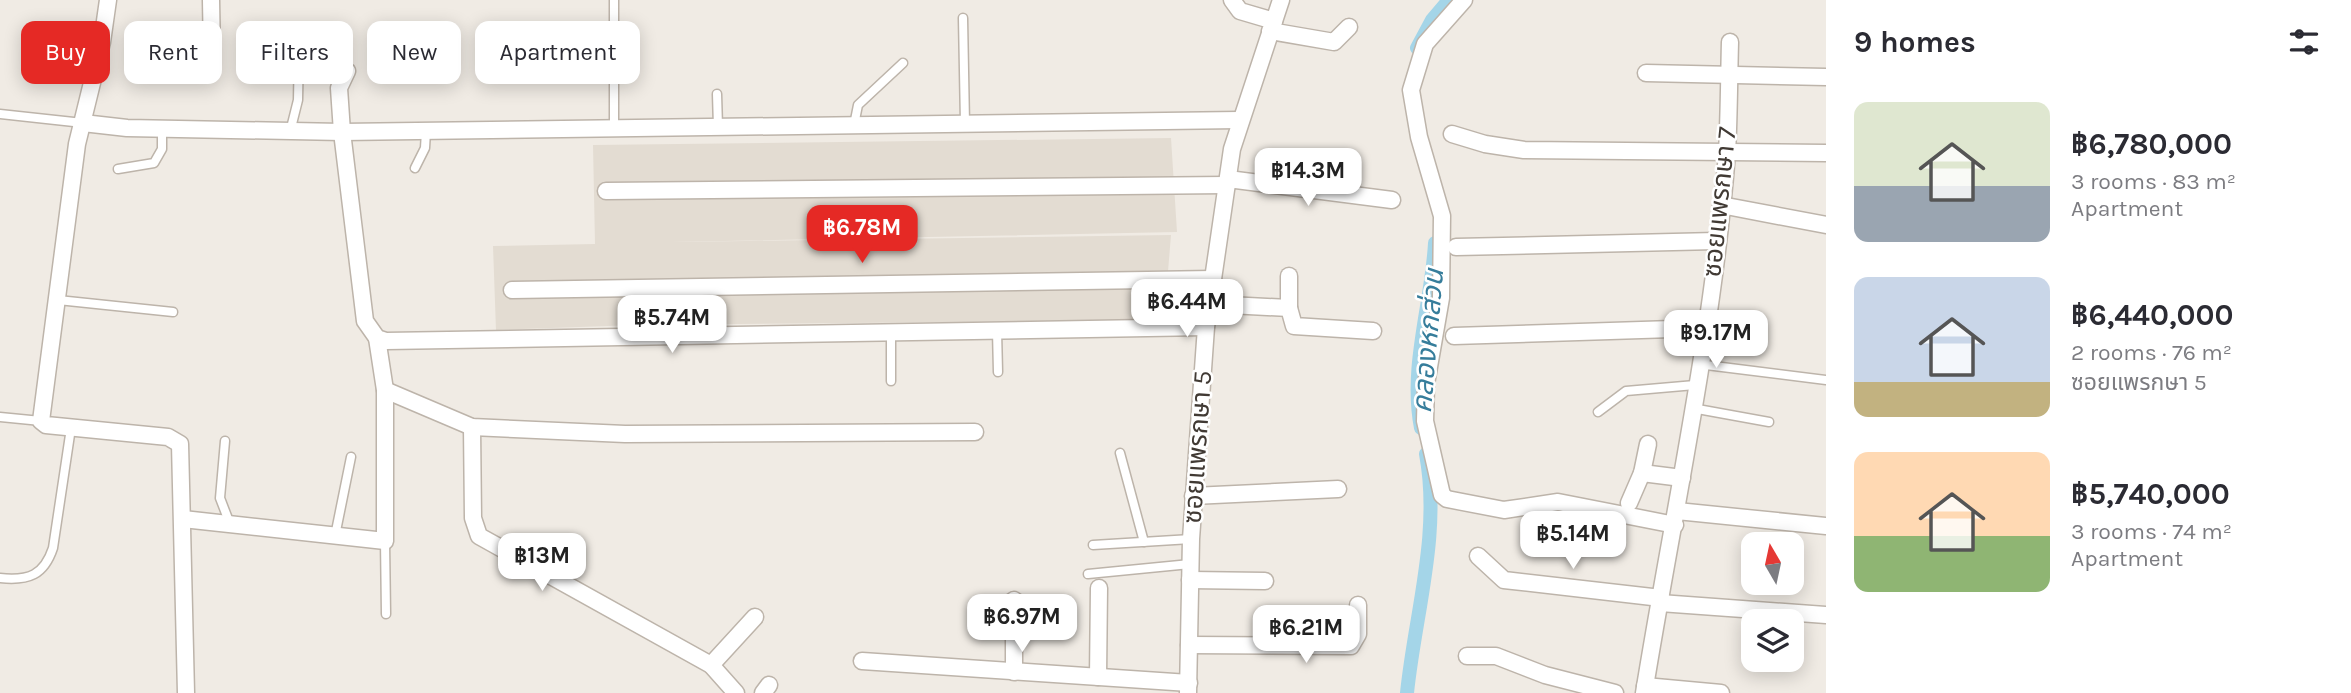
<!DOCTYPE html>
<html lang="en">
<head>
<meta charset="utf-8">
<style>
	:root { --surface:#fff; --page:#f2f2f3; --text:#2b2b33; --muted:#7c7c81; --accent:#e52925 }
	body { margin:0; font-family:Karla,"Noto Sans Thai",sans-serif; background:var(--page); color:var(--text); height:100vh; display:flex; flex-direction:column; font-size:26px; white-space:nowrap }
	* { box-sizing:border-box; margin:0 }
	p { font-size:23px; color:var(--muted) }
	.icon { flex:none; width:38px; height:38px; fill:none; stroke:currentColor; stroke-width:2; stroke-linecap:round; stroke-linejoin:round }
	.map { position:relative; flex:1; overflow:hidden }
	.drawer { display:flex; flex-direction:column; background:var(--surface); width:525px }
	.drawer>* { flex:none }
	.banner { position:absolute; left:21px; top:21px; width:665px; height:63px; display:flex; gap:14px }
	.needle { width:46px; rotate:351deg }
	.buttons { position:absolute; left:1741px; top:532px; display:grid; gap:14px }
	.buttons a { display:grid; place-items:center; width:63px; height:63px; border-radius:14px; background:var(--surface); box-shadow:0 4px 18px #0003; font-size:35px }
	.price { position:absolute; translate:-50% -60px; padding:0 16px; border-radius:14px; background:#fff; color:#222; font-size:23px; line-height:46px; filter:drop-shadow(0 2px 4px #0008) }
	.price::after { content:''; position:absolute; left:50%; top:42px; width:21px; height:16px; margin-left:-10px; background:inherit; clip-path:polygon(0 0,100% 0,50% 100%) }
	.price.current { background:var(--accent); color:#fff }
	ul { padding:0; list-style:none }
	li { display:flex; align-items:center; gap:21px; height:175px; padding:0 28px }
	li span { display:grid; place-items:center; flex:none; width:196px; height:140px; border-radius:14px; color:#555 }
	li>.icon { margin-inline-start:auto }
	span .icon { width:84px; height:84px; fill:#fffc; stroke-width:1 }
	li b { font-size:30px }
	h2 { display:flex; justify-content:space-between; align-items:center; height:84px; padding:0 28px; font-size:30px }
	.chip { padding:0 24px; border-radius:14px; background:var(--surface); box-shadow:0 4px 18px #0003; font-size:24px; line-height:63px }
	.chip.current { background:var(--accent); color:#fff }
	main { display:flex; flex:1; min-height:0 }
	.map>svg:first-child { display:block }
	.residential { fill:#e3dcd2 }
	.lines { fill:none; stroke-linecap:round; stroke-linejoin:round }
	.canal { stroke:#a4d5e8; stroke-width:14 }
	.service-casing { stroke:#bdb4aa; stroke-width:11 }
	.minor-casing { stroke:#bdb4aa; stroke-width:19 }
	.service { stroke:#fff; stroke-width:8 }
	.minor { stroke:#fff; stroke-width:16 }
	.labels { text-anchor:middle; stroke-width:5; stroke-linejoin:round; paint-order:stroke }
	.street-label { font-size:26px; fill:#413a34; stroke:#fff }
	.water-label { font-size:28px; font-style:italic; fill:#367d9b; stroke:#fff }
</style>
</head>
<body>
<main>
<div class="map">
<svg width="1826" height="693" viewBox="0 0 1826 693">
	<rect width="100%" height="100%" fill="#f0ebe4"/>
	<polygon class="residential" points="1171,138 1177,232 672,242 1171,235 1164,320 636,325 496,330 493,246 595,244 593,145"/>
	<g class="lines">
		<g class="canal">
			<polyline points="1417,48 1432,20 1449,0"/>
			<path d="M1421,428C1409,367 1432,303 1435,243"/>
			<path d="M1407,693C1415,614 1441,534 1426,454"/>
		</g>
		<defs>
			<g id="service">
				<polyline points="963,18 965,124"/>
				<polyline points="717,94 718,127"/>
				<polyline points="0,114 83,123"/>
				<polyline points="854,125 858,105 903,63"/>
				<polyline points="614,128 614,0"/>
				<polyline points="290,132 298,100 299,47"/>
				<polyline points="415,168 425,148 426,131"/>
				<polyline points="118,169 154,163 162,149 162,129"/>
				<polyline points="58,300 173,312"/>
				<polyline points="997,331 998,372"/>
				<polyline points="891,333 891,381"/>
				<polyline points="1698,364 1826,380"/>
				<polyline points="1692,408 1769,422"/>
				<polyline points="1598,412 1626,391 1695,385"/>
				<polyline points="0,417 41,421"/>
				<polyline points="225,441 220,498 230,524"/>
				<polyline points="1120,453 1144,542"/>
				<polyline points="335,536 351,457"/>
				<polyline points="385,541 386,614"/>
				<polyline points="1093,545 1191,539"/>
				<polyline points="1088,574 1190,564"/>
				<path d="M0,578C29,581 44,575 53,548L71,428"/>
			</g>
			<g id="minor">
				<polyline points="108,0 102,42 77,144 41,421 46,425 168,437 180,444 186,693"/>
				<polyline points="211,0 212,56"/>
				<polyline points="1232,0 1240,11 1274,21"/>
				<polyline points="1464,0 1425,44 1411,90 1419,137 1442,216 1441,298 1426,384 1425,421 1442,495 1447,499 1504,510 1558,502 1675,525"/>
				<polyline points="1270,31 1334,42 1349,27"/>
				<polyline points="347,71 339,88 342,132 365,321 377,338 386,341 1206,327"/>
				<polyline points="1646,73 1826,77"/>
				<polyline points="83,123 127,128 342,132 1239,120"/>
				<polyline points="1452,134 1485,144 1524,150 1826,153"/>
				<polyline points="1228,179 1392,200"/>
				<polyline points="606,191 1227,185"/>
				<polyline points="1721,205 1826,225"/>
				<polyline points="1456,247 1716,241"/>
				<polyline points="512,290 1213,279"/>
				<polyline points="1210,304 1289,308 1294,326 1373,331"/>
				<polyline points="1289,308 1289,276"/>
				<polyline points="1454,336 1704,328"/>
				<polyline points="385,390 472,427 625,434 975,432"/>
				<polyline points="472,427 473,518 479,536 711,665 736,693"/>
				<polyline points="1642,473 1648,444"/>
				<polyline points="1193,496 1338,489"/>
				<polyline points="1629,503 1642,473 1682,478"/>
				<polyline points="1677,511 1826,526"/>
				<polyline points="183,519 385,541 385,390 377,338"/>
				<polyline points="1478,556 1504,580 1661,598"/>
				<polyline points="1190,580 1265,581"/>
				<polyline points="1660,603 1826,615"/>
				<polyline points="1189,645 1351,646 1358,634 1358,605"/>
				<polyline points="1467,656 1496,656 1545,675 1615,693"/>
				<polyline points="862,661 1189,683"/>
				<polyline points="711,665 755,617"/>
				<polyline points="1014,672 1014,600"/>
				<polyline points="1098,677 1099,588"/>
				<polyline points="1645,686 1721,693"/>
				<polyline points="763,693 769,685"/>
				<polyline points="1188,693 1191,539 1206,327 1232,149 1281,0"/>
				<path d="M1644,693C1673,514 1713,334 1727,153C1729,116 1729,79 1730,42"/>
			</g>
		</defs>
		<use href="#service" class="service-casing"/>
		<use href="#minor" class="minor-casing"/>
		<use href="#service" class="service"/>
		<use href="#minor" class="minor"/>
	</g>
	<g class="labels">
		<g class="street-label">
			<text transform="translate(1719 202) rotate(-84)" y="9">ซอยแพรกษา 7</text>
			<text transform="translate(1197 447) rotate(-86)" y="9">ซอยแพรกษา 5</text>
		</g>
		<g class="water-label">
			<text transform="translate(1427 341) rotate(-85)" y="10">คลองหกส่วน</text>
		</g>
	</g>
</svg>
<div class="buttons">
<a><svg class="needle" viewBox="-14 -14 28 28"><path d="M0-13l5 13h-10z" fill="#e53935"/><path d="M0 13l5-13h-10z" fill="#7c7c81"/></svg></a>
<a><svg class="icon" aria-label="layers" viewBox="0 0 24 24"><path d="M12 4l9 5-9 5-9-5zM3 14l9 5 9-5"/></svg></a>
</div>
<b class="price" style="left:1308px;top:208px">฿14.3M</b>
<b class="price current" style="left:862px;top:265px">฿6.78M</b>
<b class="price" style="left:1187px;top:339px">฿6.44M</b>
<b class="price" style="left:672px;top:355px">฿5.74M</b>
<b class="price" style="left:1716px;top:370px">฿9.17M</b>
<b class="price" style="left:1573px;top:571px">฿5.14M</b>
<b class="price" style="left:542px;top:593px">฿13M</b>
<b class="price" style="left:1022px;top:654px">฿6.97M</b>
<b class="price" style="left:1306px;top:665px">฿6.21M</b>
<div class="banner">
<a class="chip current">Buy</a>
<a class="chip">Rent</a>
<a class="chip">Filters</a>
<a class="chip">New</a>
<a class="chip">Apartment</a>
</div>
</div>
<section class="drawer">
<h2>9 homes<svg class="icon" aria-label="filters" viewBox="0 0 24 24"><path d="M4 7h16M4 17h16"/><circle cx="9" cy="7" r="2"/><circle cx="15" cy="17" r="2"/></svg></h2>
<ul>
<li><span style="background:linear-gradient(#dfe7d0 60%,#9aa5b1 0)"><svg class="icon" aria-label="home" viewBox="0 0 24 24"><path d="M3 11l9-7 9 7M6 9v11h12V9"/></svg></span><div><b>฿6,780,000</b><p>3 rooms · 83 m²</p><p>Apartment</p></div></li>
<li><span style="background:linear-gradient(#c9d6e8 75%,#c2b280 0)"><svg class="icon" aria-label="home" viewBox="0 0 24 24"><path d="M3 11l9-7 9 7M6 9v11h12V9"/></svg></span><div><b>฿6,440,000</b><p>2 rooms · 76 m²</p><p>ซอยแพรกษา 5</p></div></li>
<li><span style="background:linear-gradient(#ffd9b3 60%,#8fb573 0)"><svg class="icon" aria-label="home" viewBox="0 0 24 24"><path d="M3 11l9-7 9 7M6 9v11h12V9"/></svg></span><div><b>฿5,740,000</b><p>3 rooms · 74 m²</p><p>Apartment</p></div></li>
</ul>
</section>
</main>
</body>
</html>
